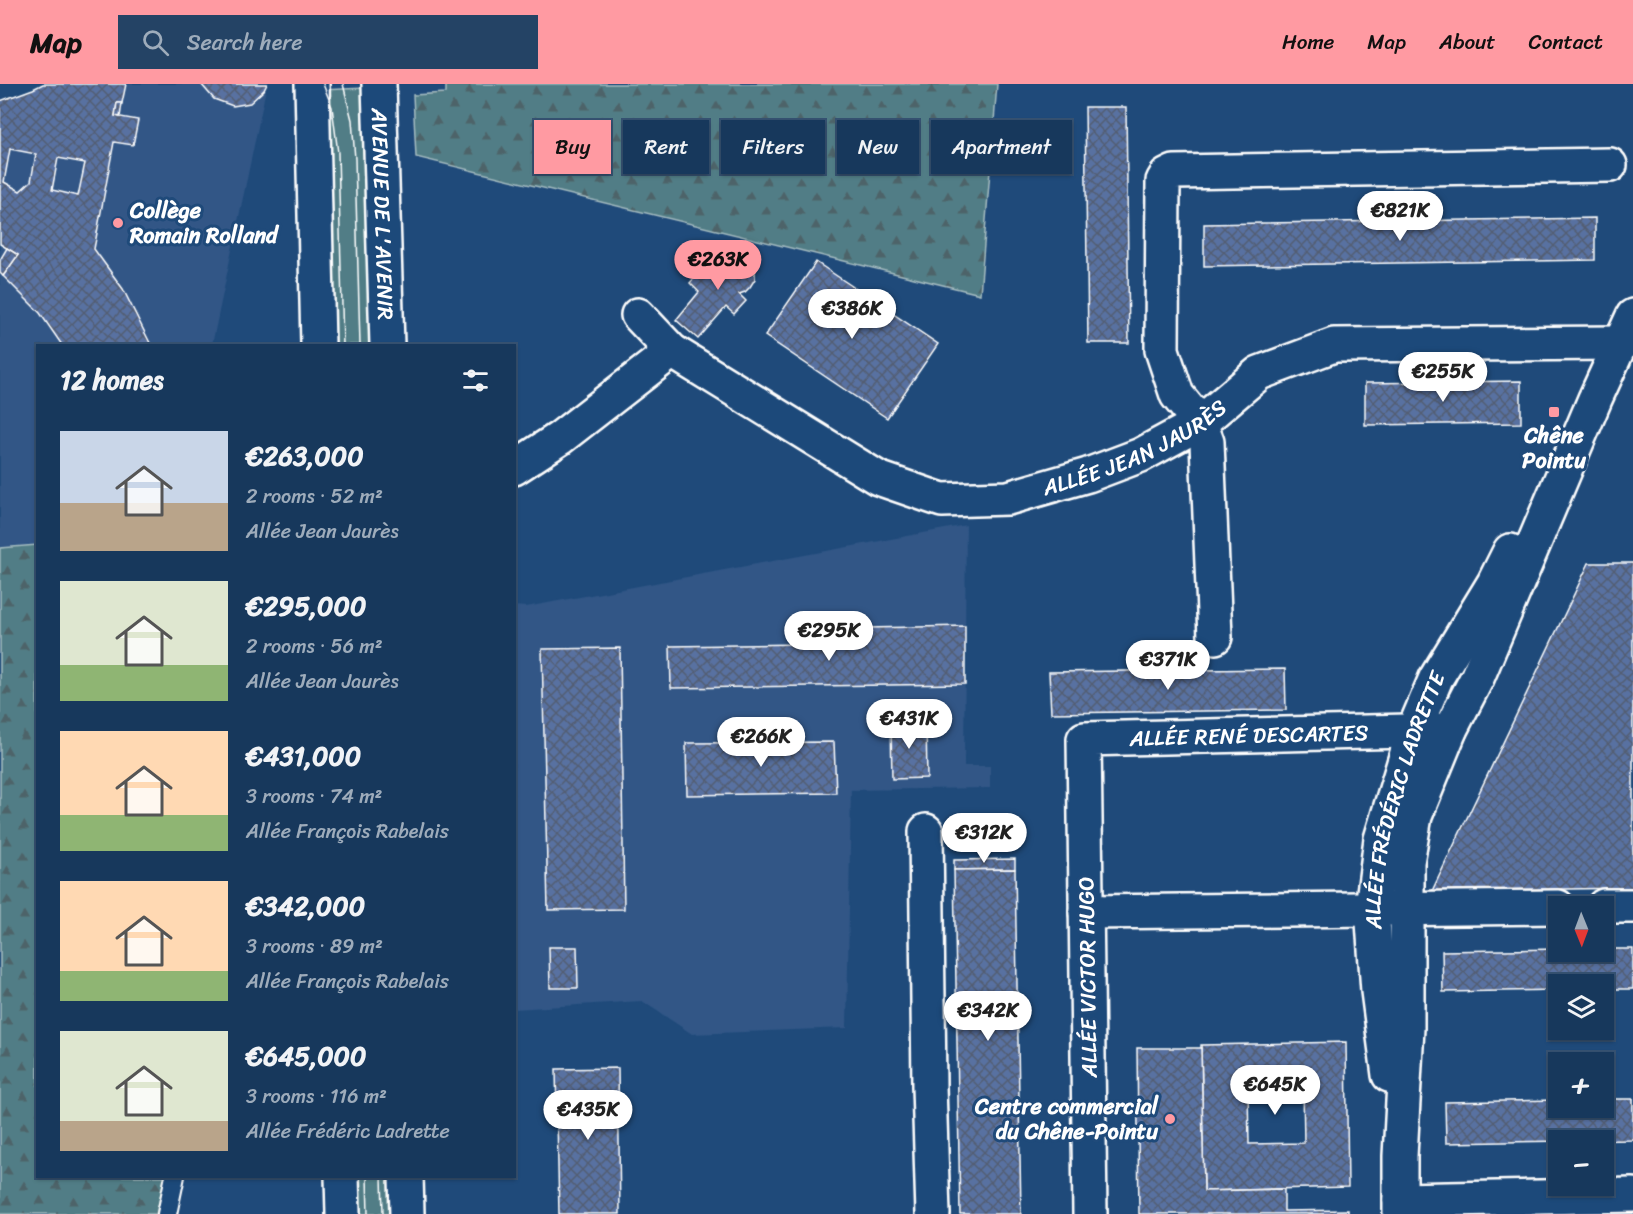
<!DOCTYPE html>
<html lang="en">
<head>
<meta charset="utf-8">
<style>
	:root { --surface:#17385c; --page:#244365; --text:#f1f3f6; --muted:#9eacbb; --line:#365272; --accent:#ff9aa2 }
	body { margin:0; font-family:Sriracha,sans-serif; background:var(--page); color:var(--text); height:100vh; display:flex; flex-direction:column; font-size:22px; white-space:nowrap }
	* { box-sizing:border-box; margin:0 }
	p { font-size:20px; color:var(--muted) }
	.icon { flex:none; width:33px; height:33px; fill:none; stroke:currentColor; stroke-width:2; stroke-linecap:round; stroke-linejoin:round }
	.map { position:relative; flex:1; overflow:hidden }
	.side { position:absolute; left:36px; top:260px; width:480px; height:834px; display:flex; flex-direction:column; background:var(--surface); border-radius:0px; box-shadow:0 2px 4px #0004,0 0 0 2px var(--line) }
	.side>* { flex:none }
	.guide { position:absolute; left:534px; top:36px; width:570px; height:54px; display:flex; gap:12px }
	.needle { width:39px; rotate:179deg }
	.tools { position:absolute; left:1548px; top:812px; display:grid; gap:12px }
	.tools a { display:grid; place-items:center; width:66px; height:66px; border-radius:0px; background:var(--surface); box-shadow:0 2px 4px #0004,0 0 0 2px var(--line); font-size:30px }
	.price { position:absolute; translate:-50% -51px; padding:0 14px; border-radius:21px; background:#fff; color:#222; font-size:20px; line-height:39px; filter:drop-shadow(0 2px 3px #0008) }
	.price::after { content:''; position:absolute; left:50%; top:36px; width:18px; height:14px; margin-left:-9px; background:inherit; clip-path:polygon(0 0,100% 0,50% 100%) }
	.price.selected { background:var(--accent); color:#111 }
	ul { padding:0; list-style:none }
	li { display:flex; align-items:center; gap:18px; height:150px; padding:0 24px }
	li span { display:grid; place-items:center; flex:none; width:168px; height:120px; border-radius:0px; color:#555 }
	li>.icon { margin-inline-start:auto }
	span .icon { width:72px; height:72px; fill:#fffc; stroke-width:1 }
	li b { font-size:26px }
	h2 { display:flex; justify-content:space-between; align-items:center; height:72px; padding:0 24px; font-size:26px }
	.pill { padding:0 21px; border-radius:0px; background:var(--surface); box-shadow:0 2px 4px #0004,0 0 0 2px var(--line); font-size:21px; line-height:54px }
	.pill.selected { background:var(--accent); color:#111 }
	header { display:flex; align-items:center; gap:36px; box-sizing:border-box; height:84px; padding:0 30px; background:var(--accent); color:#111 }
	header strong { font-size:28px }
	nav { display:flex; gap:33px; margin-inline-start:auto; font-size:21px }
	.search { width:420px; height:54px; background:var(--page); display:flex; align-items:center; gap:15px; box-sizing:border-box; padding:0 21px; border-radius:0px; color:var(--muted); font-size:22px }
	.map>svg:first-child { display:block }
	.built { fill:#305686 }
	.green { fill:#517d86; stroke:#a8bec2; stroke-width:1.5 }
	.forest { fill:url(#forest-firs); stroke:#a8bec2; stroke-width:1.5 }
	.building { fill:url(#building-cross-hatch); stroke:#fff; stroke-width:1.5; fill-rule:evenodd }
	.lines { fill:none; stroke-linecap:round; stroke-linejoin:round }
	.service-casing { stroke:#fff; stroke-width:22 }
	.minor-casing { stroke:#fff; stroke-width:38 }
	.service { stroke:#1f4a7a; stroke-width:18 }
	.minor { stroke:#1f4a7a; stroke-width:33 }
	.tram { stroke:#fff; stroke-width:1.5 }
	.poi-dot { fill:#ff9aa2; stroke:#1f4a7a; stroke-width:2 }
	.labels { text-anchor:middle; stroke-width:6; stroke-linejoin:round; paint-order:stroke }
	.poi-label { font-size:22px; font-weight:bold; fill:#fff; stroke:#1f4a7a; text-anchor:start }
	.street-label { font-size:22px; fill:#fff; stroke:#1f4a7a }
</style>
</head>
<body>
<header>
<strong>Map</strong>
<div class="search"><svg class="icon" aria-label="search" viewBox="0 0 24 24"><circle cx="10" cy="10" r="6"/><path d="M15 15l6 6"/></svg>Search here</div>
<nav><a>Home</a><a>Map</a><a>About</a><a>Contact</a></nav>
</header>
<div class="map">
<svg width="1633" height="1130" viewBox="0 0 1633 1130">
	<defs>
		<pattern id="forest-firs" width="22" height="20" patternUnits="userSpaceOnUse" patternTransform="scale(1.5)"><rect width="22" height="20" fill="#517d86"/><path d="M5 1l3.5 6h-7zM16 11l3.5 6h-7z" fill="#4e6469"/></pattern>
		<pattern id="building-cross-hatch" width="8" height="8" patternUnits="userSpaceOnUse" patternTransform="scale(1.5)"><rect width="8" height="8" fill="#5971a1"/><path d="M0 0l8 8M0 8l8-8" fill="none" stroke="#525d72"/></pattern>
	</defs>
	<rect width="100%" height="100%" fill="#1f4a7a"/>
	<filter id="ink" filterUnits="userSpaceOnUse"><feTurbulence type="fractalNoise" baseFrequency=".0167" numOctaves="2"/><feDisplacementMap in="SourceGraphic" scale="12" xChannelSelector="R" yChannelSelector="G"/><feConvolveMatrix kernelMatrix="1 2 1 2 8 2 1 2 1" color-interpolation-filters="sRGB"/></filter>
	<g filter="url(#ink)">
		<g class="built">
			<polygon points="43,0 267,0 212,261 38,261 37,460 0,463 0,17 33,6"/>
			<polygon points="966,441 964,682 990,682 990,704 851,706 847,944 692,950 642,917 515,925 514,522 526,523"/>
		</g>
		<g class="green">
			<polygon points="366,4 374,261 328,261 320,6"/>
			<polygon points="350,1092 396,1092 397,1130 351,1130"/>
		</g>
		<g class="forest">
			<polygon points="446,0 997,0 980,210 416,73 413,11 446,9"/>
			<polygon points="37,461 38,1092 165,1092 156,1130 0,1130 0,464"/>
		</g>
		<g class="building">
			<path d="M43,0H126L122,19H117L115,32L138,36L133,61L114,58L94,165L123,205L151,261H62L40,229L3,192L18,171L0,160V17L33,5ZM10,65L36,70L31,97L20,107L4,98ZM58,74L85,79L78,112L52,106Z"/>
			<polygon points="201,0 267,0 264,6 250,19 233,22 214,15"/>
			<polygon points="117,19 122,19 120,33 115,32"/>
			<polygon points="1085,23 1126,23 1129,259 1088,259"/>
			<polygon points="1595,134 1595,176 1204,182 1204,140"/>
			<polygon points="7,164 18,171 3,192 0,189 0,176"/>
			<polygon points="729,168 744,171 751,177 755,185 755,195 750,203 745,208 739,210 746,217 734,230 726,223 698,255 676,236 699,208 690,199 712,173 716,176"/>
			<polygon points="816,178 938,260 887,334 765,252"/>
			<polygon points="1521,297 1521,339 1365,341 1365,299"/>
			<polygon points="1589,479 1633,479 1633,804 1432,807"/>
			<polygon points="965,542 965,600 671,604 670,562 867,559 867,544"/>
			<polygon points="620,564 624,825 548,826 542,565"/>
			<polygon points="1285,585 1286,626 1051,629 1049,588"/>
			<polygon points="926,638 927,694 892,695 891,639"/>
			<polygon points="834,658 836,709 687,711 686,659"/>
			<polygon points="1015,775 1015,785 954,786 954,776"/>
			<polygon points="1015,785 1021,1130 960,1130 954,786"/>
			<polygon points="549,863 577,863 578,904 550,904"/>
			<polygon points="1558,865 1558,867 1604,867 1604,865 1633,865 1633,905 1604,905 1604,900 1558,900 1558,906 1443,908 1442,867"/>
			<path d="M1346,958L1348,1103L1204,1107L1201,961ZM1303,1004L1304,1059L1249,1060L1248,1005Z"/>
			<polygon points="1137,964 1201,964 1204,1107 1284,1105 1284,1127 1348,1126 1348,1130 1139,1130"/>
			<polygon points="618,984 620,1130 559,1130 556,985"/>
			<polygon points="1604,1015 1633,1015 1633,1056 1446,1059 1445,1018 1558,1016 1558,1023 1604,1023"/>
		</g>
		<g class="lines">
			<defs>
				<polyline id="service" points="167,1130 175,1092"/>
				<g id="minor">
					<polyline points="312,0 318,261"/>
					<path id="s1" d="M379,0L387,261"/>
					<path id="s2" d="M638,231L672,267L878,394L942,416L1008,414L1088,391L1141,371L1200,339L1259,289L1334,261L1620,259"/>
					<polyline points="514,384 560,354 672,267"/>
					<polyline points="1215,553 1207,358 1200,339 1177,311 1162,266 1163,97 1166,92 1174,88 1610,81"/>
					<polyline points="926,747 929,1002 933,1130"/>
					<polyline points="1604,822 1633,822"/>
					<polyline points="1086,828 1558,823"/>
					<path id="s3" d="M1389,991L1378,907L1372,824L1381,755L1414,646L1436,594L1494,499L1510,467"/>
					<polyline points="342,1092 343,1130"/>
					<polyline points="406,1092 407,1130"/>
					<polyline points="1400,1116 1633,1111"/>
					<path id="s4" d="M1090,1130L1084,655L1450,646"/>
					<polyline points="1400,1130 1400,1072 1407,944 1407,778 1415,732 1450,646 1477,594 1595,315 1633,232"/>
				</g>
			</defs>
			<use href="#service" class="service-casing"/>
			<use href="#minor" class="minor-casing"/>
			<use href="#service" class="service"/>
			<use href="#minor" class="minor"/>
			<g class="tram">
				<polyline points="323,0 332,23 338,69 343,261"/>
				<polyline points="343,0 352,36 355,75 360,261"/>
				<polyline points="367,1092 368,1130"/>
				<polyline points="382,1092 383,1130"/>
			</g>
		</g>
	</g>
	<g class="poi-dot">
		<circle cx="118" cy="139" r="6"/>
		<rect x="1548" y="322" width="12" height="12" rx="3"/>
		<circle cx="1170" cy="1035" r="6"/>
	</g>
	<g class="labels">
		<g class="poi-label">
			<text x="130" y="134">Collège<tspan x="130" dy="25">Romain Rolland</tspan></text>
			<text x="1554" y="359" text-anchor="middle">Chêne<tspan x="1554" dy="25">Pointu</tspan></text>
			<text x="1158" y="1030" text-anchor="end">Centre commercial<tspan x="1158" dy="25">du Chêne-Pointu</tspan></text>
		</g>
		<g class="street-label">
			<text dy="8" stroke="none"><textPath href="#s1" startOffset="130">AVENUE DE L'AVENIR</textPath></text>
			<text dy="8" stroke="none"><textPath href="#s2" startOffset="562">ALLÉE JEAN JAURÈS</textPath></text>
			<text dy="8" stroke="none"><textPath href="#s4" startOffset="640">ALLÉE RENÉ DESCARTES</textPath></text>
			<text dy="8" stroke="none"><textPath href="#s3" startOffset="280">ALLÉE FRÉDÉRIC LADRETTE</textPath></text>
			<text transform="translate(1087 893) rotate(-91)" y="8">ALLÉE VICTOR HUGO</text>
		</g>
	</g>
</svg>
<div class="tools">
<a><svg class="needle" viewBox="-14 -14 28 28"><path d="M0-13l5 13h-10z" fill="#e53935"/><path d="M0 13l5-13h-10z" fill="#9eacbb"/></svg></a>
<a><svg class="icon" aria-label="layers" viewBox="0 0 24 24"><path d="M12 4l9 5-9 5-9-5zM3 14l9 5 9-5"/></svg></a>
<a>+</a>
<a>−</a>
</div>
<b class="price" style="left:1400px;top:158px">€821K</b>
<b class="price selected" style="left:718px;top:207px">€263K</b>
<b class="price" style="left:852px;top:256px">€386K</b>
<b class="price" style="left:1443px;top:319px">€255K</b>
<b class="price" style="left:829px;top:578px">€295K</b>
<b class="price" style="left:1168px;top:607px">€371K</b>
<b class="price" style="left:909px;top:666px">€431K</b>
<b class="price" style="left:761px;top:684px">€266K</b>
<b class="price" style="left:984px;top:780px">€312K</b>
<b class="price" style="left:988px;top:958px">€342K</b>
<b class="price" style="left:1275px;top:1032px">€645K</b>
<b class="price" style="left:588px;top:1057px">€435K</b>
<div class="guide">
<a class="pill selected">Buy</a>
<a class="pill">Rent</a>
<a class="pill">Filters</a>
<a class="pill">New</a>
<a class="pill">Apartment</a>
</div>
<section class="side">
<h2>12 homes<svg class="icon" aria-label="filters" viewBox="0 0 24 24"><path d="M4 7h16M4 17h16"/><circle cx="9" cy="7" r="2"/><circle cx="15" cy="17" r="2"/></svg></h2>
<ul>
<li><span style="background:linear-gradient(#c9d6e8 60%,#b9a48a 0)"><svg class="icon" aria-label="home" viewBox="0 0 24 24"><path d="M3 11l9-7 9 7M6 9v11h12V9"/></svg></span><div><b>€263,000</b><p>2 rooms · 52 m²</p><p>Allée Jean Jaurès</p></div></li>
<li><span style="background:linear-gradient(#dfe7d0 70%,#8fb573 0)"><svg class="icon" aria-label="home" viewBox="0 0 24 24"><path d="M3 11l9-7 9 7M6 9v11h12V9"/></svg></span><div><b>€295,000</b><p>2 rooms · 56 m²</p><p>Allée Jean Jaurès</p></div></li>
<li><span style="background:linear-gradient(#ffd9b3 70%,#8fb573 0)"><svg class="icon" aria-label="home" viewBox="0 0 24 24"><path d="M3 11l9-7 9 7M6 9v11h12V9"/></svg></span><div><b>€431,000</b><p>3 rooms · 74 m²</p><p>Allée François Rabelais</p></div></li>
<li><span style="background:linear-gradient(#ffd9b3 75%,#8fb573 0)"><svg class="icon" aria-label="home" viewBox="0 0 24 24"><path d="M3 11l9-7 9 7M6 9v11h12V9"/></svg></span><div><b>€342,000</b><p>3 rooms · 89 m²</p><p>Allée François Rabelais</p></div></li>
<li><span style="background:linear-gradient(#dfe7d0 75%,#b9a48a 0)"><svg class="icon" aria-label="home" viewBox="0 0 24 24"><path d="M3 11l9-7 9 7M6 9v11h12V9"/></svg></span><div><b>€645,000</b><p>3 rooms · 116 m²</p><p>Allée Frédéric Ladrette</p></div></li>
</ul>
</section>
</div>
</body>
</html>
